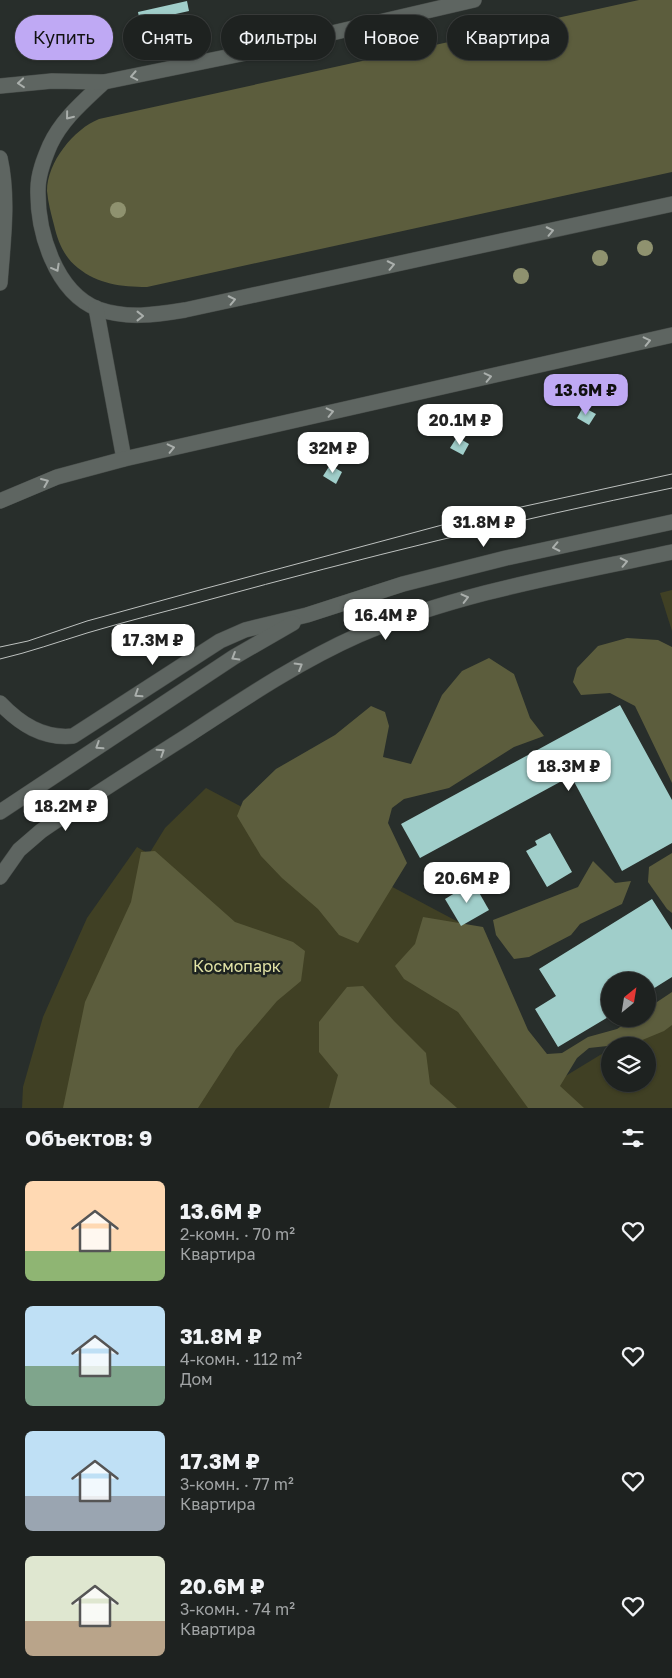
<!DOCTYPE html>
<html lang="ru">
<head>
<meta charset="utf-8">
<style>
	:root { --surface:#1e2220; --page:#262a29; --text:#f1f3f6; --muted:#a1a4a5; --line:#3c3f3e; --accent:#bfa9f4 }
	body { margin:0; font-family:"Golos Text",sans-serif; background:var(--page); color:var(--text); height:100vh; display:flex; flex-direction:column; font-size:19px; white-space:nowrap }
	* { box-sizing:border-box; margin:0 }
	p { font-size:16px; color:var(--muted) }
	.icon { flex:none; width:28px; height:28px; fill:none; stroke:currentColor; stroke-width:2; stroke-linecap:round; stroke-linejoin:round }
	.map { position:relative; height:1108px; overflow:hidden }
	.drawer { display:flex; flex-direction:column; background:var(--surface); flex:1 }
	.drawer>* { flex:none }
	.hud { position:absolute; left:15px; top:15px; width:642px; height:45px; display:flex; gap:10px }
	.needle { width:32px; rotate:30deg }
	.buttons { position:absolute; left:601px; top:972px; display:grid; gap:10px }
	.buttons a { display:grid; place-items:center; width:55px; height:55px; border-radius:50%; background:var(--surface); box-shadow:0 1px 4px #0004,0 0 0 1px var(--line); font-size:25px }
	.price { position:absolute; translate:-50% -42px; padding:0 11px; border-radius:10px; background:#fff; color:#222; font-size:16px; line-height:32px; filter:drop-shadow(0 1px 2px #0008) }
	.price::after { content:''; position:absolute; left:50%; top:30px; width:15px; height:11px; margin-left:-8px; background:inherit; clip-path:polygon(0 0,100% 0,50% 100%) }
	.price.active { background:var(--accent); color:#111 }
	ul { padding:0; list-style:none }
	li { display:flex; align-items:center; gap:15px; height:125px; padding:0 25px }
	li span { display:grid; place-items:center; flex:none; width:140px; height:100px; border-radius:8px; color:#555 }
	li>.icon { margin-inline-start:auto }
	span .icon { width:60px; height:60px; fill:#fffc; stroke-width:1 }
	li b { font-size:21px }
	h2 { display:flex; justify-content:space-between; align-items:center; height:60px; padding:0 25px; font-size:21px }
	.pill { padding:0 18px; border-radius:22px; background:var(--surface); box-shadow:0 1px 4px #0004,0 0 0 1px var(--line); font-size:18px; line-height:45px }
	.pill.active { background:var(--accent); color:#111 }
	.map>svg:first-child { display:block }
	.green { fill:#404024 }
	.forest { fill:#5c5d3d }
	.building { fill:#a0ceca }
	.lines { fill:none; stroke-linecap:round; stroke-linejoin:round }
	.minor-casing { stroke:#474c49; stroke-width:16 }
	.minor { stroke:#5e6561; stroke-width:15 }
	.tram { stroke:#bdc1bf; stroke-width:1 }
	.tree { fill:#8f926f }
	.oneway { stroke:#aaafac }
	.labels { text-anchor:middle; stroke-width:5; stroke-linejoin:round; paint-order:stroke }
	.park-label { font-size:16px; fill:#e3e4a7; stroke:#1e2421 }
</style>
</head>
<body>
<div class="map">
<svg width="672" height="1108" viewBox="0 0 672 1108">
	<rect width="100%" height="100%" fill="#282e2b"/>
	<g class="green">
		<circle cx="645" cy="248" r="5.5"/>
		<circle cx="600" cy="258" r="5.5"/>
		<circle cx="521" cy="276" r="5.5"/>
		<polygon points="672,590 672,631 660,593"/>
		<polygon points="206,788 464,925 554,1083 610,1049 610,1084 648,1084 648,1046 614,1046 672,1011 672,1108 22,1108 23,1087 43,1017 87,918 137,847 149,854 165,828"/>
	</g>
	<g class="forest">
		<path d="M639,0H672V172L147,287C121,287 98,284 78,268C64,257 58,242 54,225C51,214 48,202 47,191C47,162 74,129 99,119Z"/>
		<polygon points="627,638 658,640 672,647 672,783 635,706 610,693 581,695 573,682 577,668 598,646"/>
		<polygon points="489,658 514,674 530,718 544,736 514,747 449,788 404,799 392,808 388,823 407,863 358,943 339,935 318,909 282,878 261,856 237,816 243,801 276,769 335,735 371,706 385,712 389,726 383,757 411,764 442,695 462,671"/>
		<polygon points="155,851 235,922 293,942 305,951 301,981 277,1001 236,1049 198,1108 63,1108 85,1002 131,902 141,852"/>
		<polygon points="672,853 672,913 667,909 648,882 649,867"/>
		<polygon points="593,861 615,883 631,881 622,904 580,924 571,935 529,957 514,959 496,935 493,920 578,887"/>
		<polygon points="423,917 483,927 528,1030 547,1054 562,1053 588,1037 617,1029 632,1019 648,1019 648,1008 672,992 672,1025 664,1031 635,1043 589,1048 577,1058 560,1086 584,1108 528,1108 458,1012 404,979 395,966 415,944"/>
		<polygon points="363,986 394,1021 426,1053 430,1084 457,1108 329,1108 338,1075 319,1052 319,1022 347,987"/>
	</g>
	<g class="building">
		<polygon points="187,1 189,11 140,22 138,12"/>
		<polygon points="583,407 596,414 589,425 577,418"/>
		<polygon points="457,437 469,444 463,455 450,448"/>
		<polygon points="330,465 342,472 336,484 323,476"/>
		<polygon points="620,705 672,800 672,843 622,871 571,776 420,858 401,824"/>
		<polygon points="550,833 572,872 547,887 526,851 537,845 535,841"/>
		<polygon points="473,882 489,910 461,926 445,899"/>
		<polygon points="652,899 672,930 672,977 648,992 648,981 610,981 610,1016 558,1047 535,1009 556,996 539,969"/>
	</g>
	<g class="lines">
		<defs>
			<g id="minor">
				<path d="M104,82C84,101 62,119 50,145C44,159 38,174 38,189C37,231 55,292 98,309C127,319 155,315 185,310L672,204"/>
				<polyline points="0,86 52,81 104,82 246,53 474,0"/>
				<path d="M0,158C9,198 3,242 0,283"/>
				<polyline points="96,308 124,459"/>
				<polyline points="0,501 57,477 124,459 672,335"/>
				<path d="M0,703C20,724 43,739 73,736L220,641L245,630L307,615L403,584L506,558L672,522"/>
				<polyline points="0,812 234,657 293,623"/>
				<path d="M0,877L19,850L41,831C89,798 138,767 187,736C242,700 298,662 359,635C460,592 566,575 672,552"/>
			</g>
		</defs>
		<use href="#minor" class="minor-casing"/>
		<use href="#minor" class="minor"/>
		<g class="tram">
			<polyline points="0,647 28,641 87,621 207,588 457,521 672,474"/>
			<path d="M0,659C30,652 58,642 87,633C127,621 168,611 208,600C361,558 516,520 672,488"/>
		</g>
	</g>
	<g class="tree">
		<circle cx="118" cy="210" r="8"/>
		<circle cx="645" cy="248" r="8"/>
		<circle cx="600" cy="258" r="8"/>
		<circle cx="521" cy="276" r="8"/>
	</g>
	<defs><path id="oneway-chevron" d="M-2-3.5L2.5 0L-2 3.5" fill="none" stroke-width="1.6" stroke-linecap="round" stroke-linejoin="round" transform="scale(1.25)"/></defs>
	<g class="oneway">
		<use href="#oneway-chevron" transform="translate(134 76) rotate(169)"/>
		<use href="#oneway-chevron" transform="translate(21 83) rotate(175)"/>
		<use href="#oneway-chevron" transform="translate(69 116) rotate(129)"/>
		<use href="#oneway-chevron" transform="translate(550 231) rotate(-12)"/>
		<use href="#oneway-chevron" transform="translate(391 265) rotate(-12)"/>
		<use href="#oneway-chevron" transform="translate(56 268) rotate(61)"/>
		<use href="#oneway-chevron" transform="translate(232 300) rotate(-12)"/>
		<use href="#oneway-chevron" transform="translate(140 316)"/>
		<use href="#oneway-chevron" transform="translate(647 341) rotate(-13)"/>
		<use href="#oneway-chevron" transform="translate(488 377) rotate(-13)"/>
		<use href="#oneway-chevron" transform="translate(330 412) rotate(-13)"/>
		<use href="#oneway-chevron" transform="translate(171 448) rotate(-13)"/>
		<use href="#oneway-chevron" transform="translate(45 482) rotate(-23)"/>
		<use href="#oneway-chevron" transform="translate(556 547) rotate(168)"/>
		<use href="#oneway-chevron" transform="translate(624 562) rotate(-12)"/>
		<use href="#oneway-chevron" transform="translate(465 598) rotate(-14)"/>
		<use href="#oneway-chevron" transform="translate(235 657) rotate(149)"/>
		<use href="#oneway-chevron" transform="translate(299 666) rotate(-31)"/>
		<use href="#oneway-chevron" transform="translate(138 694) rotate(147)"/>
		<use href="#oneway-chevron" transform="translate(99 746) rotate(147)"/>
		<use href="#oneway-chevron" transform="translate(161 752) rotate(-33)"/>
	</g>
	<g class="labels">
		<g class="park-label">
			<text x="237" y="972">Космопарк</text>
		</g>
	</g>
</svg>
<div class="buttons">
<a><svg class="needle" viewBox="-14 -14 28 28"><path d="M0-13l5 13h-10z" fill="#e53935"/><path d="M0 13l5-13h-10z" fill="#a1a4a5"/></svg></a>
<a><svg class="icon" aria-label="layers" viewBox="0 0 24 24"><path d="M12 4l9 5-9 5-9-5zM3 14l9 5 9-5"/></svg></a>
</div>
<b class="price active" style="left:586px;top:416px">13.6M ₽</b>
<b class="price" style="left:460px;top:446px">20.1M ₽</b>
<b class="price" style="left:333px;top:474px">32M ₽</b>
<b class="price" style="left:484px;top:548px">31.8M ₽</b>
<b class="price" style="left:386px;top:641px">16.4M ₽</b>
<b class="price" style="left:153px;top:666px">17.3M ₽</b>
<b class="price" style="left:569px;top:792px">18.3M ₽</b>
<b class="price" style="left:66px;top:832px">18.2M ₽</b>
<b class="price" style="left:467px;top:904px">20.6M ₽</b>
<div class="hud">
<a class="pill active">Купить</a>
<a class="pill">Снять</a>
<a class="pill">Фильтры</a>
<a class="pill">Новое</a>
<a class="pill">Квартира</a>
</div>
</div>
<section class="drawer">
<h2>Объектов: 9<svg class="icon" aria-label="filters" viewBox="0 0 24 24"><path d="M4 7h16M4 17h16"/><circle cx="9" cy="7" r="2"/><circle cx="15" cy="17" r="2"/></svg></h2>
<ul>
<li><span style="background:linear-gradient(#ffd9b3 70%,#8fb573 0)"><svg class="icon" aria-label="home" viewBox="0 0 24 24"><path d="M3 11l9-7 9 7M6 9v11h12V9"/></svg></span><div><b>13.6M ₽</b><p>2-комн. · 70 m²</p><p>Квартира</p></div><svg class="icon" aria-label="heart" viewBox="0 0 24 24"><path d="M12 20l-8-8c-3-5 5-10 8-4 3-6 11-1 8 4z"/></svg></li>
<li><span style="background:linear-gradient(#bfe0f5 60%,#7fa58c 0)"><svg class="icon" aria-label="home" viewBox="0 0 24 24"><path d="M3 11l9-7 9 7M6 9v11h12V9"/></svg></span><div><b>31.8M ₽</b><p>4-комн. · 112 m²</p><p>Дом</p></div><svg class="icon" aria-label="heart" viewBox="0 0 24 24"><path d="M12 20l-8-8c-3-5 5-10 8-4 3-6 11-1 8 4z"/></svg></li>
<li><span style="background:linear-gradient(#bfe0f5 65%,#9aa5b1 0)"><svg class="icon" aria-label="home" viewBox="0 0 24 24"><path d="M3 11l9-7 9 7M6 9v11h12V9"/></svg></span><div><b>17.3M ₽</b><p>3-комн. · 77 m²</p><p>Квартира</p></div><svg class="icon" aria-label="heart" viewBox="0 0 24 24"><path d="M12 20l-8-8c-3-5 5-10 8-4 3-6 11-1 8 4z"/></svg></li>
<li><span style="background:linear-gradient(#dfe7d0 65%,#b9a48a 0)"><svg class="icon" aria-label="home" viewBox="0 0 24 24"><path d="M3 11l9-7 9 7M6 9v11h12V9"/></svg></span><div><b>20.6M ₽</b><p>3-комн. · 74 m²</p><p>Квартира</p></div><svg class="icon" aria-label="heart" viewBox="0 0 24 24"><path d="M12 20l-8-8c-3-5 5-10 8-4 3-6 11-1 8 4z"/></svg></li>
</ul>
</section>
</body>
</html>
